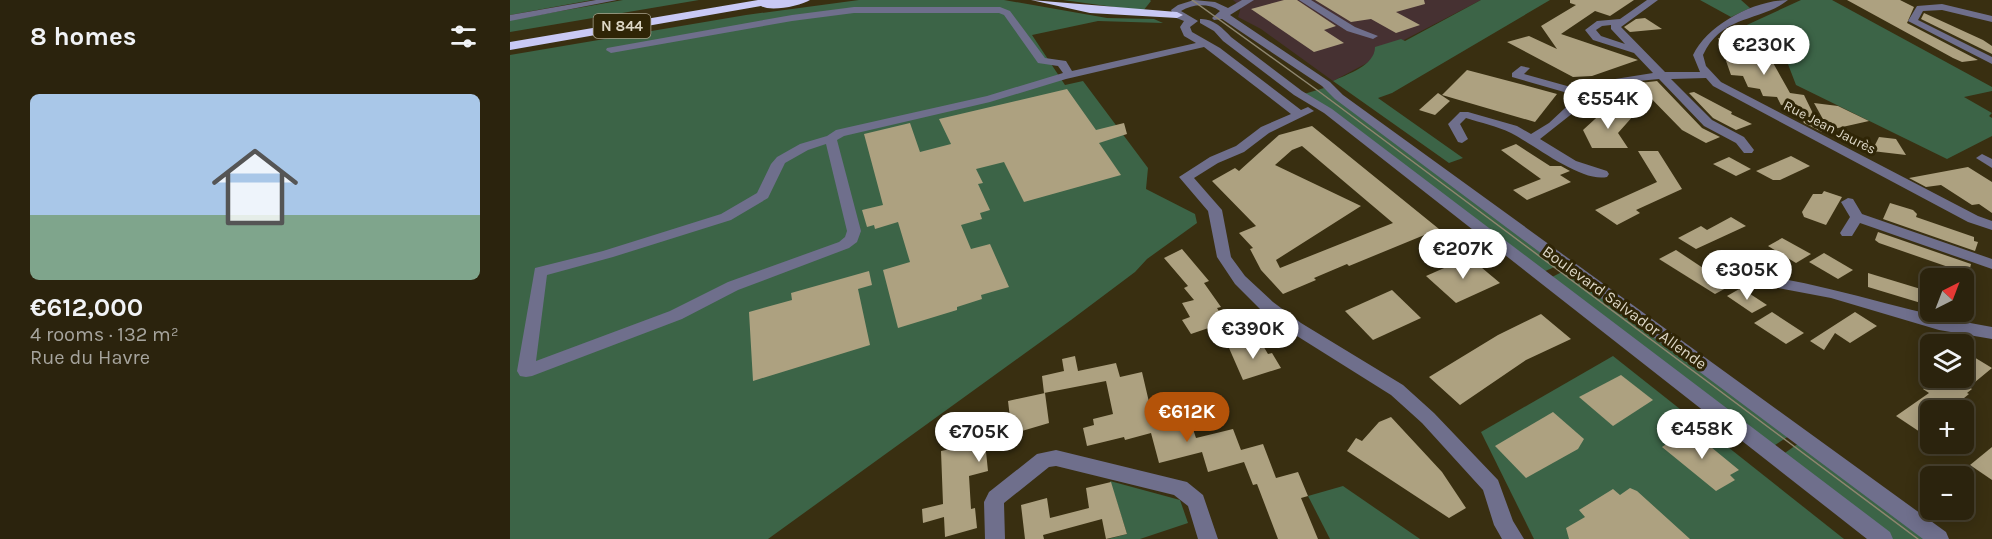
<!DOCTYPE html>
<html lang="en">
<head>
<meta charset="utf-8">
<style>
	:root { --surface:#2b230d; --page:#332b16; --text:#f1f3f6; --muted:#a6a49d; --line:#47402e; --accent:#b45309 }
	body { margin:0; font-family:Karla,sans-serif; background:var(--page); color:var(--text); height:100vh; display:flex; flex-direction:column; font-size:22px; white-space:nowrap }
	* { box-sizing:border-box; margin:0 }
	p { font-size:20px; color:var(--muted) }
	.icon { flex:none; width:33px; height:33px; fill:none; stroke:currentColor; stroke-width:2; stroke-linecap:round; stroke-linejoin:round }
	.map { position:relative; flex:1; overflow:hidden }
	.drawer { display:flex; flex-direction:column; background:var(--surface); width:510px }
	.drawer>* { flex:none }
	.needle { width:39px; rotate:42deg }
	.tools { position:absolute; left:1410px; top:268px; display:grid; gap:12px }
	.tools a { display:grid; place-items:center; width:54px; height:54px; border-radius:9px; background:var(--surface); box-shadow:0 3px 15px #0003,0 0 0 2px var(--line); font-size:30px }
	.price { position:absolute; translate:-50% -51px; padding:0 14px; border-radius:21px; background:#fff; color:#222; font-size:20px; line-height:39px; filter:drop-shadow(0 2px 3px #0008) }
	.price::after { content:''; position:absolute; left:50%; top:36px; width:18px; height:14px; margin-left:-9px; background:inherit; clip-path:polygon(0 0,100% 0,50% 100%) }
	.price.selected { background:var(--accent); color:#fff }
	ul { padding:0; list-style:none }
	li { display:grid; align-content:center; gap:12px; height:318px; padding:0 30px }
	li span { display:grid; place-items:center; height:186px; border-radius:9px; color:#555 }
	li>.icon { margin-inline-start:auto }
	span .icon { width:108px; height:108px; fill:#fffc; stroke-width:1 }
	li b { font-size:26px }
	h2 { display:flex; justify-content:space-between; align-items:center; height:72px; padding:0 30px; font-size:26px }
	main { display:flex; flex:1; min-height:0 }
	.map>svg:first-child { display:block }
	.commercial { fill:#463132 }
	.green { fill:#3c6447 }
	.building { fill:#ada180; fill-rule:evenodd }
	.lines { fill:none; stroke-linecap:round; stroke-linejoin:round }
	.minor { fill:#6f6f8c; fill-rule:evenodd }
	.highway { fill:#c9c9f5; fill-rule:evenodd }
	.tram { stroke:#8e866f; stroke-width:1.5 }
	.labels { text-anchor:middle; stroke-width:6; stroke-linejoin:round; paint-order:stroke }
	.far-street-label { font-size:14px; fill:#ddd7c6; stroke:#2f2506 }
	.shield { fill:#2f2506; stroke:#a9a28c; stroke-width:1.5 }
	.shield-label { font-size:15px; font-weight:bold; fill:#ddd7c6 }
	.street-label { font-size:16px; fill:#ddd7c6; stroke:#2f2506 }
</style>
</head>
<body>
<main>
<section class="drawer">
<h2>8 homes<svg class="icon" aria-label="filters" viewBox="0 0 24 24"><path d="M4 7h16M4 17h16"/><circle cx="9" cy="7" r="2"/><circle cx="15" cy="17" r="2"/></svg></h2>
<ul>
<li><span style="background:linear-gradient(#a9c7e8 65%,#7fa58c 0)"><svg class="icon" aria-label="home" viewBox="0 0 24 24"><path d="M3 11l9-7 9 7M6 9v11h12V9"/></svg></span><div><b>€612,000</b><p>4 rooms · 132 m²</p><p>Rue du Havre</p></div></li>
</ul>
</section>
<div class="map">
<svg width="1482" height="539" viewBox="0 0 1482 539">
	<rect width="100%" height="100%" fill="#392f11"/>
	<polygon class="commercial" points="723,0 971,0 865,55 859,62 823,81 751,29 728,17 731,7"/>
	<g class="green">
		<polygon points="0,0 82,0 0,15"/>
		<polygon points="113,0 189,0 0,32 0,20"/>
		<polygon points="349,0 494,0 597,18 644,19 653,23 588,21 522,35 555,85 573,81 638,168 636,189 685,214 687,223 637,259 625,272 561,320 258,539 0,539 0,55 236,15"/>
		<polygon points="553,0 640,0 641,1 633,11"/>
		<path d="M971,0H1040L882,93L868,98L953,158L939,163L823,81C837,74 865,66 865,47L891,39L895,41Z"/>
		<polygon points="1190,0 1231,0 1240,8 1221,17"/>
		<polygon points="1291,0 1322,0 1482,87 1482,91 1454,97 1482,113 1479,116 1482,118 1482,136 1437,159 1286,85 1271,46 1228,29"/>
		<polygon points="814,88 1049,265 1033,272 794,94"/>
		<polygon points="1056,270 1279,436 1262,447 1040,278"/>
		<polygon points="1103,356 1334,539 1024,539 971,432"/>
		<polygon points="1289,443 1418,539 1382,539 1272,455"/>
		<polygon points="600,481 670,500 678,523 630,539 598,539 617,534"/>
		<polygon points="833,486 910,539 820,539 798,496"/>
	</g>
	<g class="building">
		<polygon points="774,0 787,0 826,26 814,30 834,43 804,52 741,9"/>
		<polygon points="805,0 914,0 915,4 886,12 910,25 886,33 861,19 841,22"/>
		<polygon points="1060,0 1124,0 1100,16 1085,11 1051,34 1128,60 1082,76 1063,77 997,42 1019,36 1047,49 1031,26 1066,5 1060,3"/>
		<polygon points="1337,0 1390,0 1404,7 1397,23 1468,60 1452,62 1443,58"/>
		<polygon points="1414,13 1473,40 1482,46 1482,54 1411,19"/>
		<polygon points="1135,18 1152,29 1120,32 1114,27 1126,19"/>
		<polygon points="1208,38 1258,46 1265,62 1262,61 1280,93 1294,95 1312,132 1294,123 1285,107 1271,105 1267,97 1253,96 1250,89 1238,87 1233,76 1221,75"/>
		<polygon points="957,70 1025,88 1047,94 1025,122 932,95"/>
		<polygon points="1147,81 1192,128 1210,137 1196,143 1172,130 1131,88 1133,86 1130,83"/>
		<polygon points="557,89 586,130 614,123 617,134 589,143 611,175 514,202 494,162 466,169 473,183 468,184 480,210 470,213 472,219 451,225 461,249 480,244 499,287 471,295 472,299 447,307 447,310 388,328 373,270 400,262 388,222 365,229 364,225 357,227 352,210 373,205 354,134 400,123 410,152 441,144 429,119"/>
		<polygon points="1184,92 1222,112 1221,114 1242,124 1226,130 1203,118 1179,93"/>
		<polygon points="928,93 940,101 925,115 909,110"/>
		<polygon points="1304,103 1328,106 1359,121 1319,130"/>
		<polygon points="1097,108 1124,115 1108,133 1118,148 1082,148 1073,130"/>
		<path d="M802,126L929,229L839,266L837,264L804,278L806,280L773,294L751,270L740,249L743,248L729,233L746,226L702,181L725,168L729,171L769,135ZM792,146L883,223L770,268L766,260L851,206L765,165L782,150Z"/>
		<polygon points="1369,137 1386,139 1396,155 1362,151"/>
		<polygon points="1006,144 1040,166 1051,166 1060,171 1050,175 1061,182 1017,200 1003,190 1031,179 991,150"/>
		<polygon points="1128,151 1148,151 1172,189 1126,210 1130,213 1107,225 1085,210 1147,182"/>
		<polygon points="1281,156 1300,166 1270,180 1263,180 1246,171"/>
		<polygon points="1219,157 1241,169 1226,176 1203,164"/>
		<polygon points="1458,167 1482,182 1482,213 1469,204 1462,205 1431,185 1416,187 1399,178"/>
		<polygon points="1314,191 1332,197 1316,225 1294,217 1292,212 1303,194 1312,194"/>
		<polygon points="1380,203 1403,210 1407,214 1406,217 1464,237 1464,241 1468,242 1465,251 1373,219"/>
		<polygon points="1221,217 1236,226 1186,249 1168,238 1191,226 1197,230"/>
		<polygon points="1368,232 1461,264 1454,293 1454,279 1446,279 1447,270 1369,243 1365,240"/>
		<polygon points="1272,238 1301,254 1286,263 1258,246"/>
		<polygon points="672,249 699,281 694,283 711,307 707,308 716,322 681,334 672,320 680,317 672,303 684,300 674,288 678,286 654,258"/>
		<polygon points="1166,250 1220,286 1205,294 1149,259"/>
		<polygon points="1314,253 1343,270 1328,279 1299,262"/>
		<polygon points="959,257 990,283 946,303 916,276"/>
		<polygon points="359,271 362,285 348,289 360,345 243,381 239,312 282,300 281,293"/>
		<polygon points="1358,273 1414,290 1411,303 1358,287"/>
		<polygon points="1231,288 1257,305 1242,313 1217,296"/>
		<polygon points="882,290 911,318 863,340 835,311"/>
		<polygon points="1262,312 1294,333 1276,344 1244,323"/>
		<polygon points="1345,312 1367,326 1340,343 1325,333 1314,350 1300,341"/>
		<polygon points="1031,314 1061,339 1016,360 950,405 919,377 988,335"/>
		<polygon points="749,339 758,354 762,353 771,368 733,380 719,348"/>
		<polygon points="1454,351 1482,368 1459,387 1462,389 1457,393 1459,394 1438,411 1420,411 1420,428 1413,434 1386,416 1419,393 1413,389 1428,378 1454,378"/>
		<polygon points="565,356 568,371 606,363 610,377 632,372 642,415 651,413 656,429 681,423 686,438 723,429 731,450 753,444 766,478 788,472 798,496 791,498 808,539 768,539 747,484 743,485 734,462 698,472 692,452 649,463 641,433 615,440 614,437 577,446 573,428 584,425 583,419 603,414 596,381 534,393 532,376 554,371 552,359"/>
		<polygon points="1111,375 1143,400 1103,426 1069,397"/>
		<polygon points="535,393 539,423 475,442 478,471 459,476 461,509 465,508 467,528 435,537 434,517 413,523 412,509 433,504 431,451 459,445 458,428 500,418 498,401"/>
		<polygon points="1043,412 1074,439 1068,449 1016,478 985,446"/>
		<polygon points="881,417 932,472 956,508 939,518 837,451 846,438 852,441 869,422"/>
		<polygon points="1179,429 1229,470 1220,475 1225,480 1206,491 1152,447"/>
		<polygon points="1482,447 1482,480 1460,465"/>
		<polygon points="601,482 617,534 596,539 592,519 533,535 534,539 515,539 511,505 537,498 540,518 579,508 576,488"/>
		<polygon points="1120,488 1127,491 1180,539 1059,539 1056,528 1075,517 1069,510 1103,489 1110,495"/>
	</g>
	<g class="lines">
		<g class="minor">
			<polygon points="86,0 107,0 0,21 0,15"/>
			<path d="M684,0L705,2L718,8L732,0H744L720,15L820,82L833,95L1436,532L1439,539H1413L825,99L812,86L712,19L704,20L702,18L710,11C698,3 683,4 671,11L688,21L680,27L682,32L710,48L791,110L798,107L804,111L759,133L734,152L708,163L684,178L712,210L721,257L735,276L763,302L791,323L893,385L924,413L988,480L1003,521L1014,539H992L984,525L973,490L912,423L881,395L779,331L751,310L725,284L707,257L698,211L669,177L700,157L726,146L751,127L781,114L694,47L556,79L480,102L334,136L327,140L351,231L347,242L339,248L228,290L172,319L22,376L16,377L10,376L7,371L25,268L93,251L211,214L247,193L261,164L267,157L290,144L317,136L326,130L477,96L553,73L548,66L528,63L494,15L489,13H344L282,21L101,53L96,50L97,48L282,15L344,7H490L500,11L535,58L556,61L562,71L686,43L674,36L670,27L674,21L664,17L661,10L668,5ZM316,144L337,231L335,237L329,242L218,282L160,311L26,361L37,275L103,257L221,220L258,198L275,163L298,150Z"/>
			<polygon points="789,0 801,0 845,27 868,36 863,39 837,31"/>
			<path d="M1137,0H1148L1111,27L1155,72H1190L1183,55C1197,25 1244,0 1278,0C1251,22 1212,14 1193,55L1196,66L1211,82L1468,216L1482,221V230L1458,222L1203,86L1196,78L1161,79L1202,120L1234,137L1244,150L1242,153H1234L1226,143L1194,126L1149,79L1118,82L1092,90L1030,139L1066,161L1097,171L1099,174L1097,177C1072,183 1023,144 1001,133C987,126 971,123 956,118L950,124L958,139L952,143L948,142L938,124L950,112H958L1007,126L1021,134L1039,123L1068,96L1002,77V73L1011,66L1020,68L1014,74L1075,91L1099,80L1143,73L1124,53L1083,40L1075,30L1087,21L1110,19ZM1101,25V29L1115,44L1091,36L1086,30L1092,26Z"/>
			<polygon points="1432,4 1482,16 1482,22 1432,10 1413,11 1408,20 1482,57 1482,64 1398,21 1407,6"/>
			<path d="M690,19C702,18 713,28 721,37L792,91L822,109L1380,532L1383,539H1357L814,113L784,95L713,41L704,31L690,23Z"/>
			<polygon points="1472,154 1482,159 1482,168 1466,158"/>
			<polygon points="1338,198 1343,199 1352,214 1482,259 1482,269 1350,223 1342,236 1332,236 1330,233 1340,217 1331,202"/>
			<path d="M1268,278C1340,291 1409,315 1482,327V339L1429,330L1321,298L1263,287L1260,283Z"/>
			<polygon points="546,450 677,482 693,495 708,539 688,539 678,506 664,495 546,466 539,467 494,503 495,539 475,539 474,502 479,492 527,454"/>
		</g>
		<g class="highway">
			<path d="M248,0H300C291,6 260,12 251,6L0,50V42Z"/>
			<polygon points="521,0 667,12 673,15 667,18 580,13"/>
		</g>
		<polyline class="tram" points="682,0 807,90 1408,539"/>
	</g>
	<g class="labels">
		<g class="far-street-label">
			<text transform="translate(1320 127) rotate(27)" y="5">Rue Jean Jaurès</text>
		</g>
		<rect class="shield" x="83.5" y="14" width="57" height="24" rx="4.5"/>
		<g class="shield-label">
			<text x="112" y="31">N 844</text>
		</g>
		<g class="street-label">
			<text transform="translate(1115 307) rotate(36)" y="6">Boulevard Salvador Allende</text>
		</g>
	</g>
</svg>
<div class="tools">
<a><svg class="needle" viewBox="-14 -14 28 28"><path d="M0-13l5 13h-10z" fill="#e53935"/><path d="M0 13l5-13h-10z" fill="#a6a49d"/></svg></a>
<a><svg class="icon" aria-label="layers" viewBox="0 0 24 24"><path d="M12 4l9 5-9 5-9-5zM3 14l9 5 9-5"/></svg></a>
<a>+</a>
<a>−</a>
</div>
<b class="price" style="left:1254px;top:76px">€230K</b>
<b class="price" style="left:1098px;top:130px">€554K</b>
<b class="price" style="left:953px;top:280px">€207K</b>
<b class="price" style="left:1237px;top:301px">€305K</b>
<b class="price" style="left:743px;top:360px">€390K</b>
<b class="price selected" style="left:677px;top:443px">€612K</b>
<b class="price" style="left:1192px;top:460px">€458K</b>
<b class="price" style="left:469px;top:463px">€705K</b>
</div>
</main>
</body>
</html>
